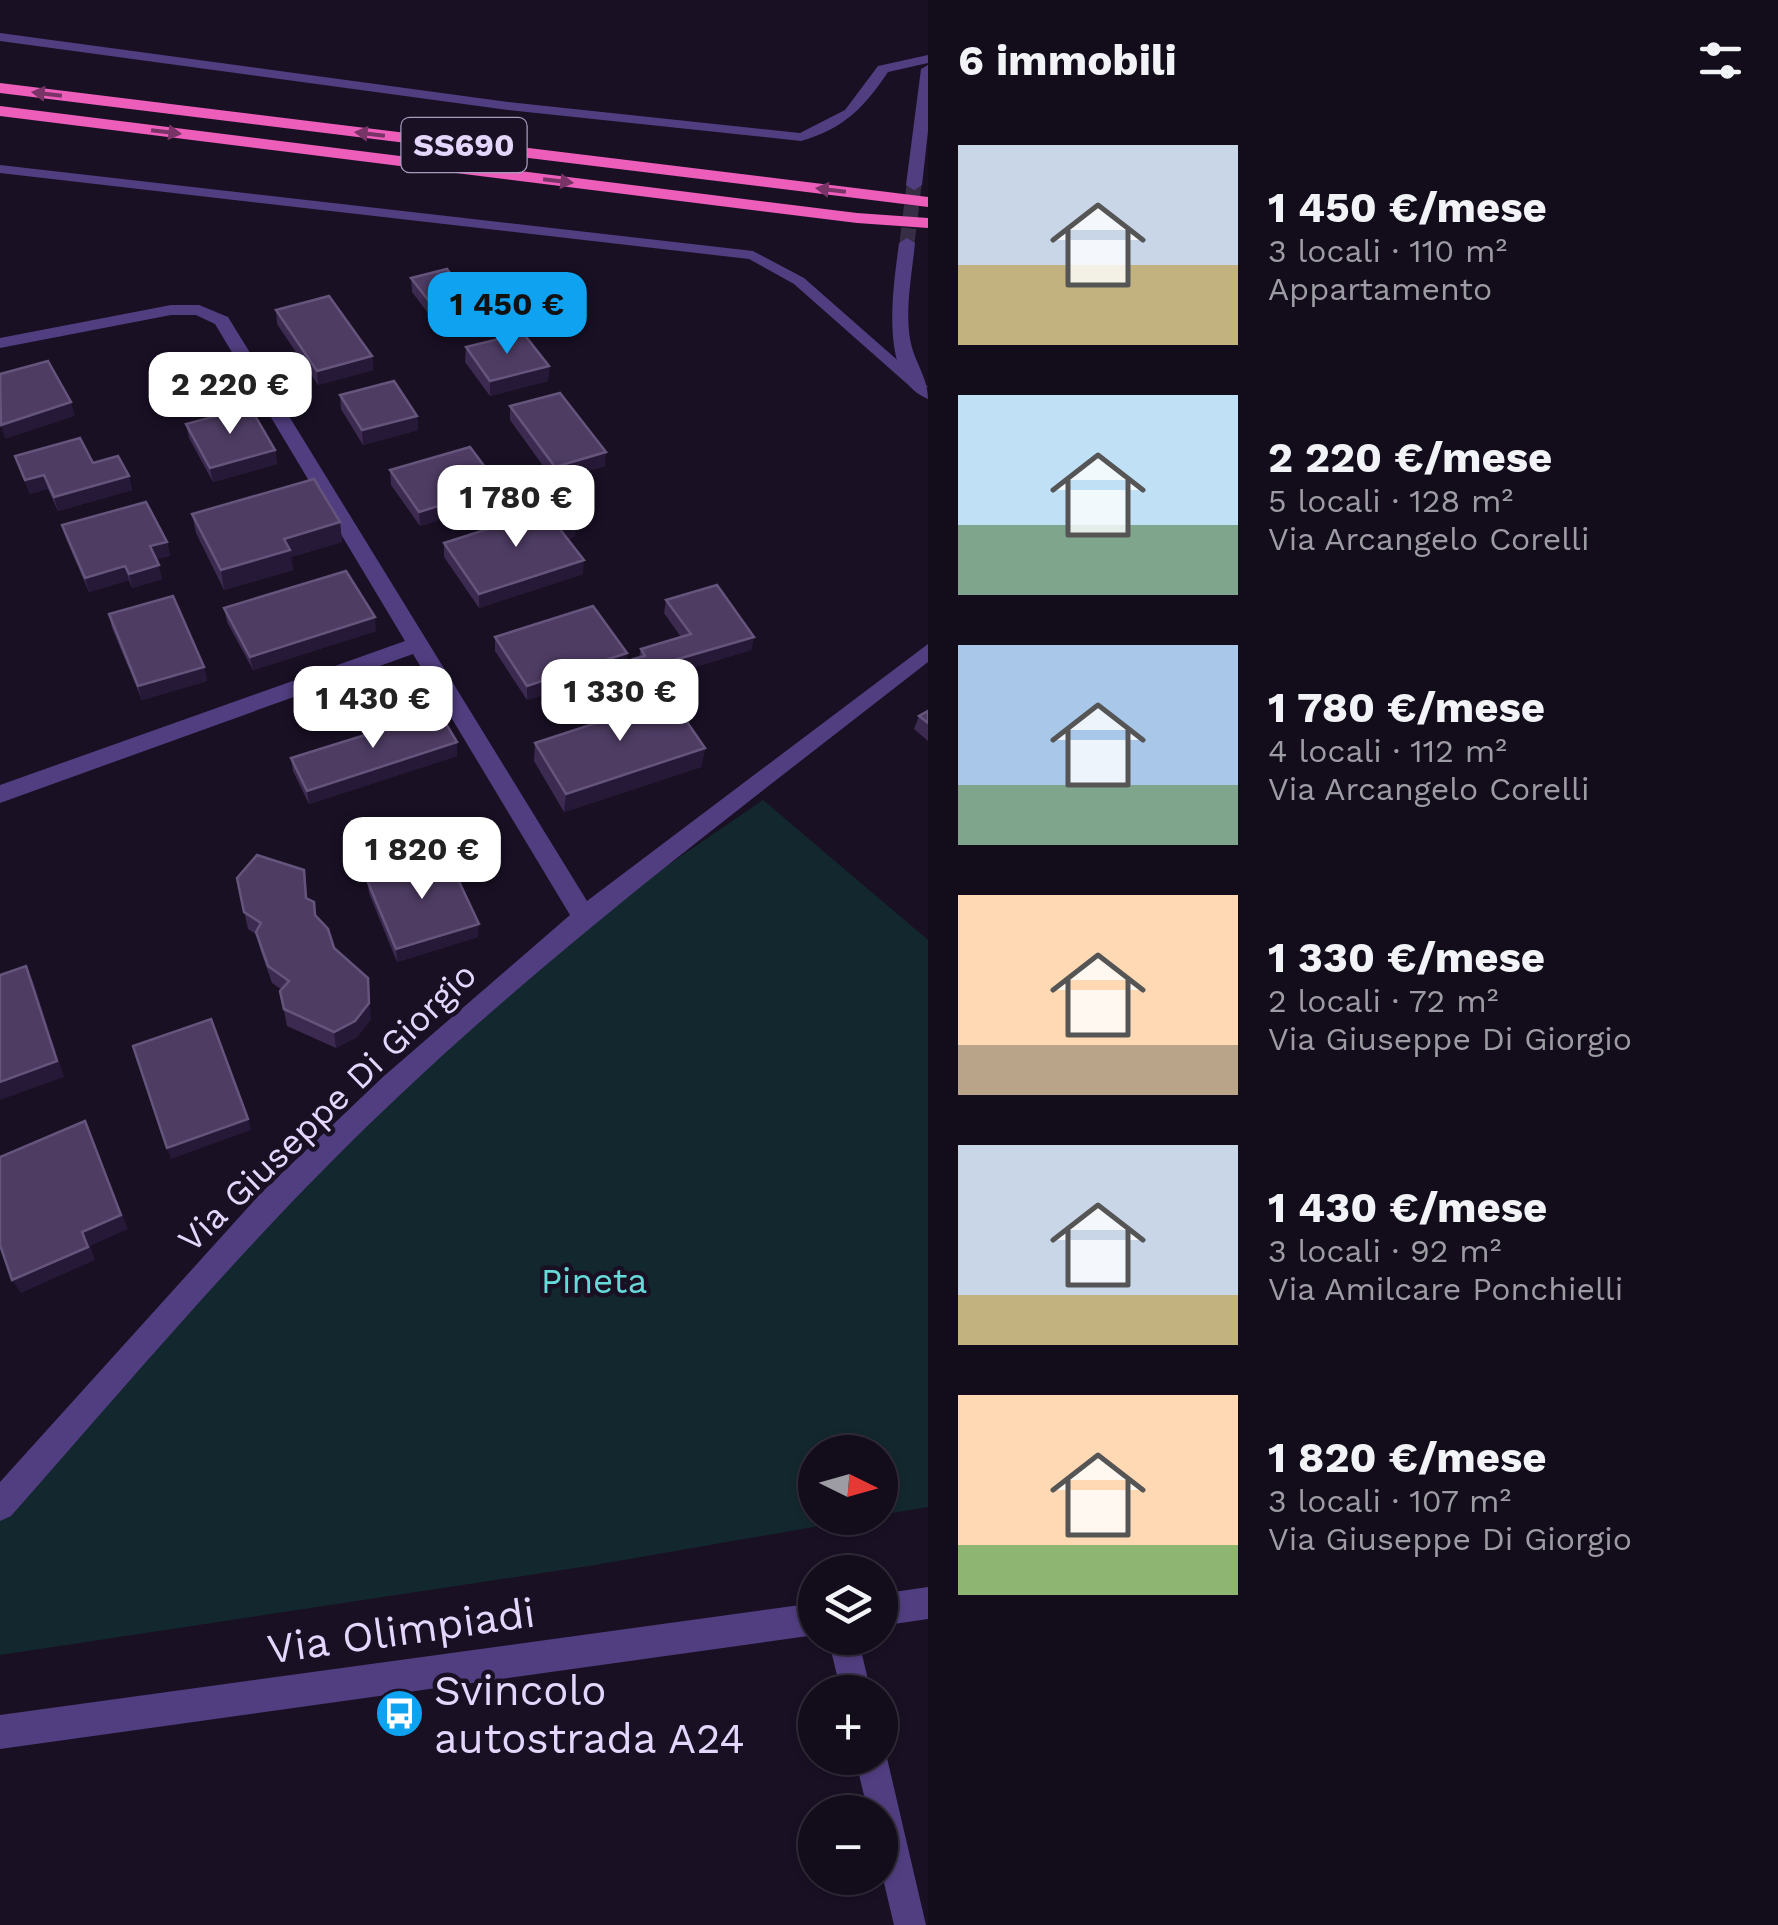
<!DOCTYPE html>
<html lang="it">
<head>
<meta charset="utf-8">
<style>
	:root { --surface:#130c1b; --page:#201a28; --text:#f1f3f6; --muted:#9d9ba3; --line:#322c3a; --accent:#0ea2f1 }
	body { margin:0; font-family:"Work Sans",sans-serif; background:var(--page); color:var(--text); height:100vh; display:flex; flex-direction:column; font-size:38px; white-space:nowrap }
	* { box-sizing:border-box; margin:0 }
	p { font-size:32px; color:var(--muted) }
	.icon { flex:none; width:55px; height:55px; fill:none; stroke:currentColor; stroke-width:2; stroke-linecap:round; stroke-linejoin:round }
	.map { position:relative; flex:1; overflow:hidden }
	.side { display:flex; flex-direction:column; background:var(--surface); width:850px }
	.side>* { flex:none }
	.needle { width:65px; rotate:95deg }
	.controls { position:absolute; left:798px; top:1435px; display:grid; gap:20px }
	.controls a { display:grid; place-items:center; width:100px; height:100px; border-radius:50%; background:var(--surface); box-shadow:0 2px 8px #0004,0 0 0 2px var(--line); font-size:50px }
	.price { position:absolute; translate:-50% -85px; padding:0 22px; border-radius:20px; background:#fff; color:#222; font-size:32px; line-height:65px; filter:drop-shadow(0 2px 5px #0008) }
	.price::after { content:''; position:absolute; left:50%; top:60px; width:30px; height:22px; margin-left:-15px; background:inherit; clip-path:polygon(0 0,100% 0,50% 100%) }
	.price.active { background:var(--accent); color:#111 }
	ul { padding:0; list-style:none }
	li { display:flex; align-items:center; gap:30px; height:250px; padding:0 30px }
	li span { display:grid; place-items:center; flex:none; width:280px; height:200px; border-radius:0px; color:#555 }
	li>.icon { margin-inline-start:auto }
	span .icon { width:120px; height:120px; fill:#fffc; stroke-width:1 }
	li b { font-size:42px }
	h2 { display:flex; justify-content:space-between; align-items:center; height:120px; padding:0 30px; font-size:42px }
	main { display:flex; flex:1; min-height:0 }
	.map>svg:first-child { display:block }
	.green { fill:#13282e }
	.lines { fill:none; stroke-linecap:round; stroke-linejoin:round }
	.minor-tunnel { stroke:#372e45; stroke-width:15; stroke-dasharray:15 8; stroke-linecap:butt }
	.service { fill:#513e81; fill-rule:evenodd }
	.minor { fill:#513e81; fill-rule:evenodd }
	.tertiary { fill:#513e81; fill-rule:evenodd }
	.trunk { fill:#ec5eb9; fill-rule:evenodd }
	.wall { fill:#3c2a51 }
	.shaded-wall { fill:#261837 }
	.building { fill:#4e3c63; stroke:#65547c; stroke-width:2.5 }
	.oneway { fill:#783367 }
	.labels { text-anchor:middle; stroke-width:9; stroke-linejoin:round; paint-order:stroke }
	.shield { fill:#191024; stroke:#a79bbc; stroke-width:2.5 }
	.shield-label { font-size:32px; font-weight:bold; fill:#e4d6fd }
	.street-label { font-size:35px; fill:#e4d6fd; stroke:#191024 }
	.park-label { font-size:35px; fill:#66d9d9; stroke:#191024 }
	.near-street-label { font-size:42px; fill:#e4d6fd; stroke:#191024 }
	.near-poi-label { font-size:42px; fill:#e4d6fd; stroke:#191024; text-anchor:start }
</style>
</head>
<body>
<main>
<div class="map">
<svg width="928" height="1925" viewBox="0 0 928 1925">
	<rect width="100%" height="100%" fill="#191024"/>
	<polygon class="green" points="763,800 928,940 928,1507 880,1515 880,1452 815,1452 815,1518 865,1518 595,1565 0,1655 0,1505 99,1391 535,956"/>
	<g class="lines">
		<polyline class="minor-tunnel" points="907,243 914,185"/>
		<g class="service">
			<path d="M0,33L508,102L800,133L845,110L878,66L928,55V63L888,72C864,108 843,129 801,141L508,110L0,41Z"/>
			<polygon points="0,165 753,251 804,278 928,387 914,390 794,284 749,259 0,173"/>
			<polygon points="828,1638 858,1638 871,1692 841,1692"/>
			<polygon points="880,1746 887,1758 926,1925 894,1925 880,1866 880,1812 868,1812 855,1758 880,1758"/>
		</g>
		<g class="minor">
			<polygon points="928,65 928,131 922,185 914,190 906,185 921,69"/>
			<path d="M907,238L915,243C912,274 905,308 910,339C914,362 928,377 928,399C877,380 894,284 899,243Z"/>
			<path d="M171,305H199L228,317L587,901L928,644V662C749,802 566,938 401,1094C261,1225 138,1372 11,1516L0,1521V1482L261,1193L384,1076L570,915L413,654L0,803V785L405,641L215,324L196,315H171L0,348V338Z"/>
		</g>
		<g class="tertiary">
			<polygon points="928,1587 928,1619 880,1626 880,1594"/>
			<polygon points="815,1603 815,1635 0,1749 0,1715"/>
		</g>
		<g class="trunk">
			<polygon points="0,83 928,197 928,207 0,93"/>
			<polygon points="0,106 857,213 928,218 928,228 857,223 0,116"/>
		</g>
	</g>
	<g class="wall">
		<polygon points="411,278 457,282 499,304 499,318 443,333 412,292"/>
		<polygon points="276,310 372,356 373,370 318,385 277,324"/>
		<polygon points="466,347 549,366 548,381 490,396 465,362"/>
		<polygon points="340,395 417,416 418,430 363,445 341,409"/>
		<polygon points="510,406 605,466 554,481 510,420"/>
		<polygon points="186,424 275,450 277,464 213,482 189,438"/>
		<polygon points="15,456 93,463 129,476 132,490 58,511 48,489 30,494"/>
		<polygon points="390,470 500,487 500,501 420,526 391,485"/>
		<polygon points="192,514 340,522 342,542 291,557 293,570 224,590 196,533"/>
		<polygon points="576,522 575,536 568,539 583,574 479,608 444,557 444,543"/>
		<polygon points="62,525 167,542 170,556 156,559 162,579 132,588 129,580 89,592 66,539"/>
		<polygon points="666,600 754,637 751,650 638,684 632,673 633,659 639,657 641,649 681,637 664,613"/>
		<polygon points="224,608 376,631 253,670 227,622"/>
		<polygon points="109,614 204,667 207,681 142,700 112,628"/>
		<polygon points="495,637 627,653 626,667 527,700 495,651"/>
		<polygon points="928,711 928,741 914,729 919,716"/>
		<polygon points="592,717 705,748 701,767 564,812 534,761 535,743 591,725"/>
		<polygon points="457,742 457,756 309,804 293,771 291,758"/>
		<polygon points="304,870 307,899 314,902 316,917 371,1019 357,1037 336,1048 287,1026 280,991 281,989 272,983 260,949 257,935 248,929 237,878"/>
		<polygon points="367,880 478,937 397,962 369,893"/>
	</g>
	<g class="shaded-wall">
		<polygon points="499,304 499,318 443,333 443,319"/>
		<polygon points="372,356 373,370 318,385 317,371"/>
		<polygon points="549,366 548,381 490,396 490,381"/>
		<polygon points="71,402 75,416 5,439 1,425"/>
		<polygon points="417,416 418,430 363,445 362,430"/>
		<polygon points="275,450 277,464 213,482 210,468"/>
		<polygon points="606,452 605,466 554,481 555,467"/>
		<polygon points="44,475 48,489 30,494 25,480"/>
		<polygon points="129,476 132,490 58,511 54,497"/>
		<polygon points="500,487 500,501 420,526 419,512"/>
		<polygon points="340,522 342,542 291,557 293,570 224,590 221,570 284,539"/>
		<polygon points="576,522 575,536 558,542 559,528"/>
		<polygon points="167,542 170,556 153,560 150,546"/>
		<polygon points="584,560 583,574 479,608 479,594"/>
		<polygon points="159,565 162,579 132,588 129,574"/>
		<polygon points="125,566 129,580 89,592 85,578"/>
		<polygon points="375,617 376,631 253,670 250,657"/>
		<polygon points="754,637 751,650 638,684 640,670"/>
		<polygon points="627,653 626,667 527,700 527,686"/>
		<polygon points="204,667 207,681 142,700 138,686"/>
		<polygon points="457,742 457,756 309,804 307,791"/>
		<polygon points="705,748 701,767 564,812 566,794"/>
		<polygon points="479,924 478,937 397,962 396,949"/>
		<polygon points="26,966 34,983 64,1077 0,1100 0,1082"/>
		<polygon points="368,978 371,1019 357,1037 336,1048 334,1032"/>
		<polygon points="248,1119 251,1130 171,1159 167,1148"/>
		<polygon points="85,1121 128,1229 90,1246 95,1260 21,1293 12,1280"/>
	</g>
	<g class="building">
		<polygon points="447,269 457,282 477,277 499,304 443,319 411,278"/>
		<polygon points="329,296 372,356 317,371 276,310"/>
		<polygon points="523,333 549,366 490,381 466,347"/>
		<polygon points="48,361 71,402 1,425 0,374"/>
		<polygon points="394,381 417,416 362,430 340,395"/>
		<polygon points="560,393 606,452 555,467 510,406"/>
		<polygon points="250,407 275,450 210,468 186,424"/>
		<polygon points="80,438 93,463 118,456 129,476 54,497 44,475 25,480 15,456"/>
		<polygon points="470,447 500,487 419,512 390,470"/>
		<polygon points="314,479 340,522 284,539 290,550 221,570 192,514"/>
		<polygon points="146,502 167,542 150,546 159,565 129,574 125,566 85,578 62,525"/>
		<polygon points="563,505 576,522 559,528 584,560 479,594 444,543"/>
		<polygon points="346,571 375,617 250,657 224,608"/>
		<polygon points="717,585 754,637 640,670 633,659 645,656 641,649 691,634 666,600"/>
		<polygon points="173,596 204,667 138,686 109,614"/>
		<polygon points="593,606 627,653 527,686 495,637"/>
		<polygon points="667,693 705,748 566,794 535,743 596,723 592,717"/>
		<polygon points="928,711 928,723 919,716"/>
		<polygon points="439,712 457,742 307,791 291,758"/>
		<polygon points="257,855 304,870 306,898 314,902 315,915 328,929 334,948 368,978 369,1003 355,1021 334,1032 284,1009 280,991 289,981 268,966 256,932 261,923 244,912 237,878"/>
		<polygon points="447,856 479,924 396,949 367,880"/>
		<polygon points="26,966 57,1061 0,1082 0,975"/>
		<polygon points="211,1019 248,1119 167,1148 133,1046"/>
		<polygon points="85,1121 121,1215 82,1232 88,1247 12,1280 0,1245 0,1157"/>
	</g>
	<defs><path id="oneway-solid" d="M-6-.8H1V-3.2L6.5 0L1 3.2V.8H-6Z" transform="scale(2.5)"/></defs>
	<g class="oneway">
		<use href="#oneway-solid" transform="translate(47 94) rotate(-173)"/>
		<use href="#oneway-solid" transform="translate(166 132) rotate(7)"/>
		<use href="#oneway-solid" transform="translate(370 134) rotate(-173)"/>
		<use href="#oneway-solid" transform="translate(558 181) rotate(7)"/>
		<use href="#oneway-solid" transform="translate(831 190) rotate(-173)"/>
	</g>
	<defs>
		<symbol id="bus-disc" viewBox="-11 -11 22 22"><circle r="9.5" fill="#0ea2f1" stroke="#191024"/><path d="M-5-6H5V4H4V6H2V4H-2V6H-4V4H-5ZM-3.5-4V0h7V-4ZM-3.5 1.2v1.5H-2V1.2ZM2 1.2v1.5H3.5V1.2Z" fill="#fff"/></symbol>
	</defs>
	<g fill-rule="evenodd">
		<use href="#bus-disc" x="372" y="1686" width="55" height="55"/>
	</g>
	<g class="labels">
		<rect class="shield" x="401.5" y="118" width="125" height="54" rx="8"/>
		<g class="shield-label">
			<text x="464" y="156">SS690</text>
		</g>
		<g class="street-label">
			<text transform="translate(327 1107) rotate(-44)" y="12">Via Giuseppe Di Giorgio</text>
		</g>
		<g class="park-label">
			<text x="594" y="1293">Pineta</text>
		</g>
		<g class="near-street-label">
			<text transform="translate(401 1630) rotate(-8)" y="15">Via Olimpiadi</text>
		</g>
		<g class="near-poi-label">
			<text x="434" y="1705">Svincolo<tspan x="434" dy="48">autostrada A24</tspan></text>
		</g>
	</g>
</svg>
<div class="controls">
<a><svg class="needle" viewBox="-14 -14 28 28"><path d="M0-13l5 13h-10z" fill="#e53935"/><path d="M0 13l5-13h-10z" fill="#9d9ba3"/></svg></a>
<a><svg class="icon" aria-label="layers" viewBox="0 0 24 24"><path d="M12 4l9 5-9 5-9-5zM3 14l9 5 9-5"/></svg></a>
<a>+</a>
<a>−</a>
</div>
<b class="price active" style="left:507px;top:357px">1 450 €</b>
<b class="price" style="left:230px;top:437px">2 220 €</b>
<b class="price" style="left:516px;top:550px">1 780 €</b>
<b class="price" style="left:620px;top:744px">1 330 €</b>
<b class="price" style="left:373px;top:751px">1 430 €</b>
<b class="price" style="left:422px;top:902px">1 820 €</b>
</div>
<section class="side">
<h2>6 immobili<svg class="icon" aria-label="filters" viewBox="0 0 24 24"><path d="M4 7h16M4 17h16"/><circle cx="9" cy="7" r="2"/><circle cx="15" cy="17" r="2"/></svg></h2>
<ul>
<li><span style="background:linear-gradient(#c9d6e8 60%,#c2b280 0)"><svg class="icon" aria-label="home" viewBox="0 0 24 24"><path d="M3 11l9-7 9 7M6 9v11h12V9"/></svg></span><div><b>1 450 €/mese</b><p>3 locali · 110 m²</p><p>Appartamento</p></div></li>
<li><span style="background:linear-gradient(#bfe0f5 65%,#7fa58c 0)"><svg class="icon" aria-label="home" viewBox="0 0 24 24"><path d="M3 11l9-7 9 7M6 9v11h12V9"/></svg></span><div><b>2 220 €/mese</b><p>5 locali · 128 m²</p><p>Via Arcangelo Corelli</p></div></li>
<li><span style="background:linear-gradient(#a9c7e8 70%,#7fa58c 0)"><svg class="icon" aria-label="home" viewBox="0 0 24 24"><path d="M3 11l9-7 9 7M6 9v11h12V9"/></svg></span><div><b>1 780 €/mese</b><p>4 locali · 112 m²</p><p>Via Arcangelo Corelli</p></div></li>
<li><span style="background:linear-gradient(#ffd9b3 75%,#b9a48a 0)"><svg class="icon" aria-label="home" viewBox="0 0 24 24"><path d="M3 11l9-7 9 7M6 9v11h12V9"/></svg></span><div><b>1 330 €/mese</b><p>2 locali · 72 m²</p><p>Via Giuseppe Di Giorgio</p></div></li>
<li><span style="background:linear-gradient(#c9d6e8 75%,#c2b280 0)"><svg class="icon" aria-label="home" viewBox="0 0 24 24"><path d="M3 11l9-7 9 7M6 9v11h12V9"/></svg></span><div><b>1 430 €/mese</b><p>3 locali · 92 m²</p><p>Via Amilcare Ponchielli</p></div></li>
<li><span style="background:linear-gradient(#ffd9b3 75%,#8fb573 0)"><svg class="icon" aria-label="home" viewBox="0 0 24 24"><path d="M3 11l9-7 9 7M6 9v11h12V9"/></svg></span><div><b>1 820 €/mese</b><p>3 locali · 107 m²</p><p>Via Giuseppe Di Giorgio</p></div></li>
</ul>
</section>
</main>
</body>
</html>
